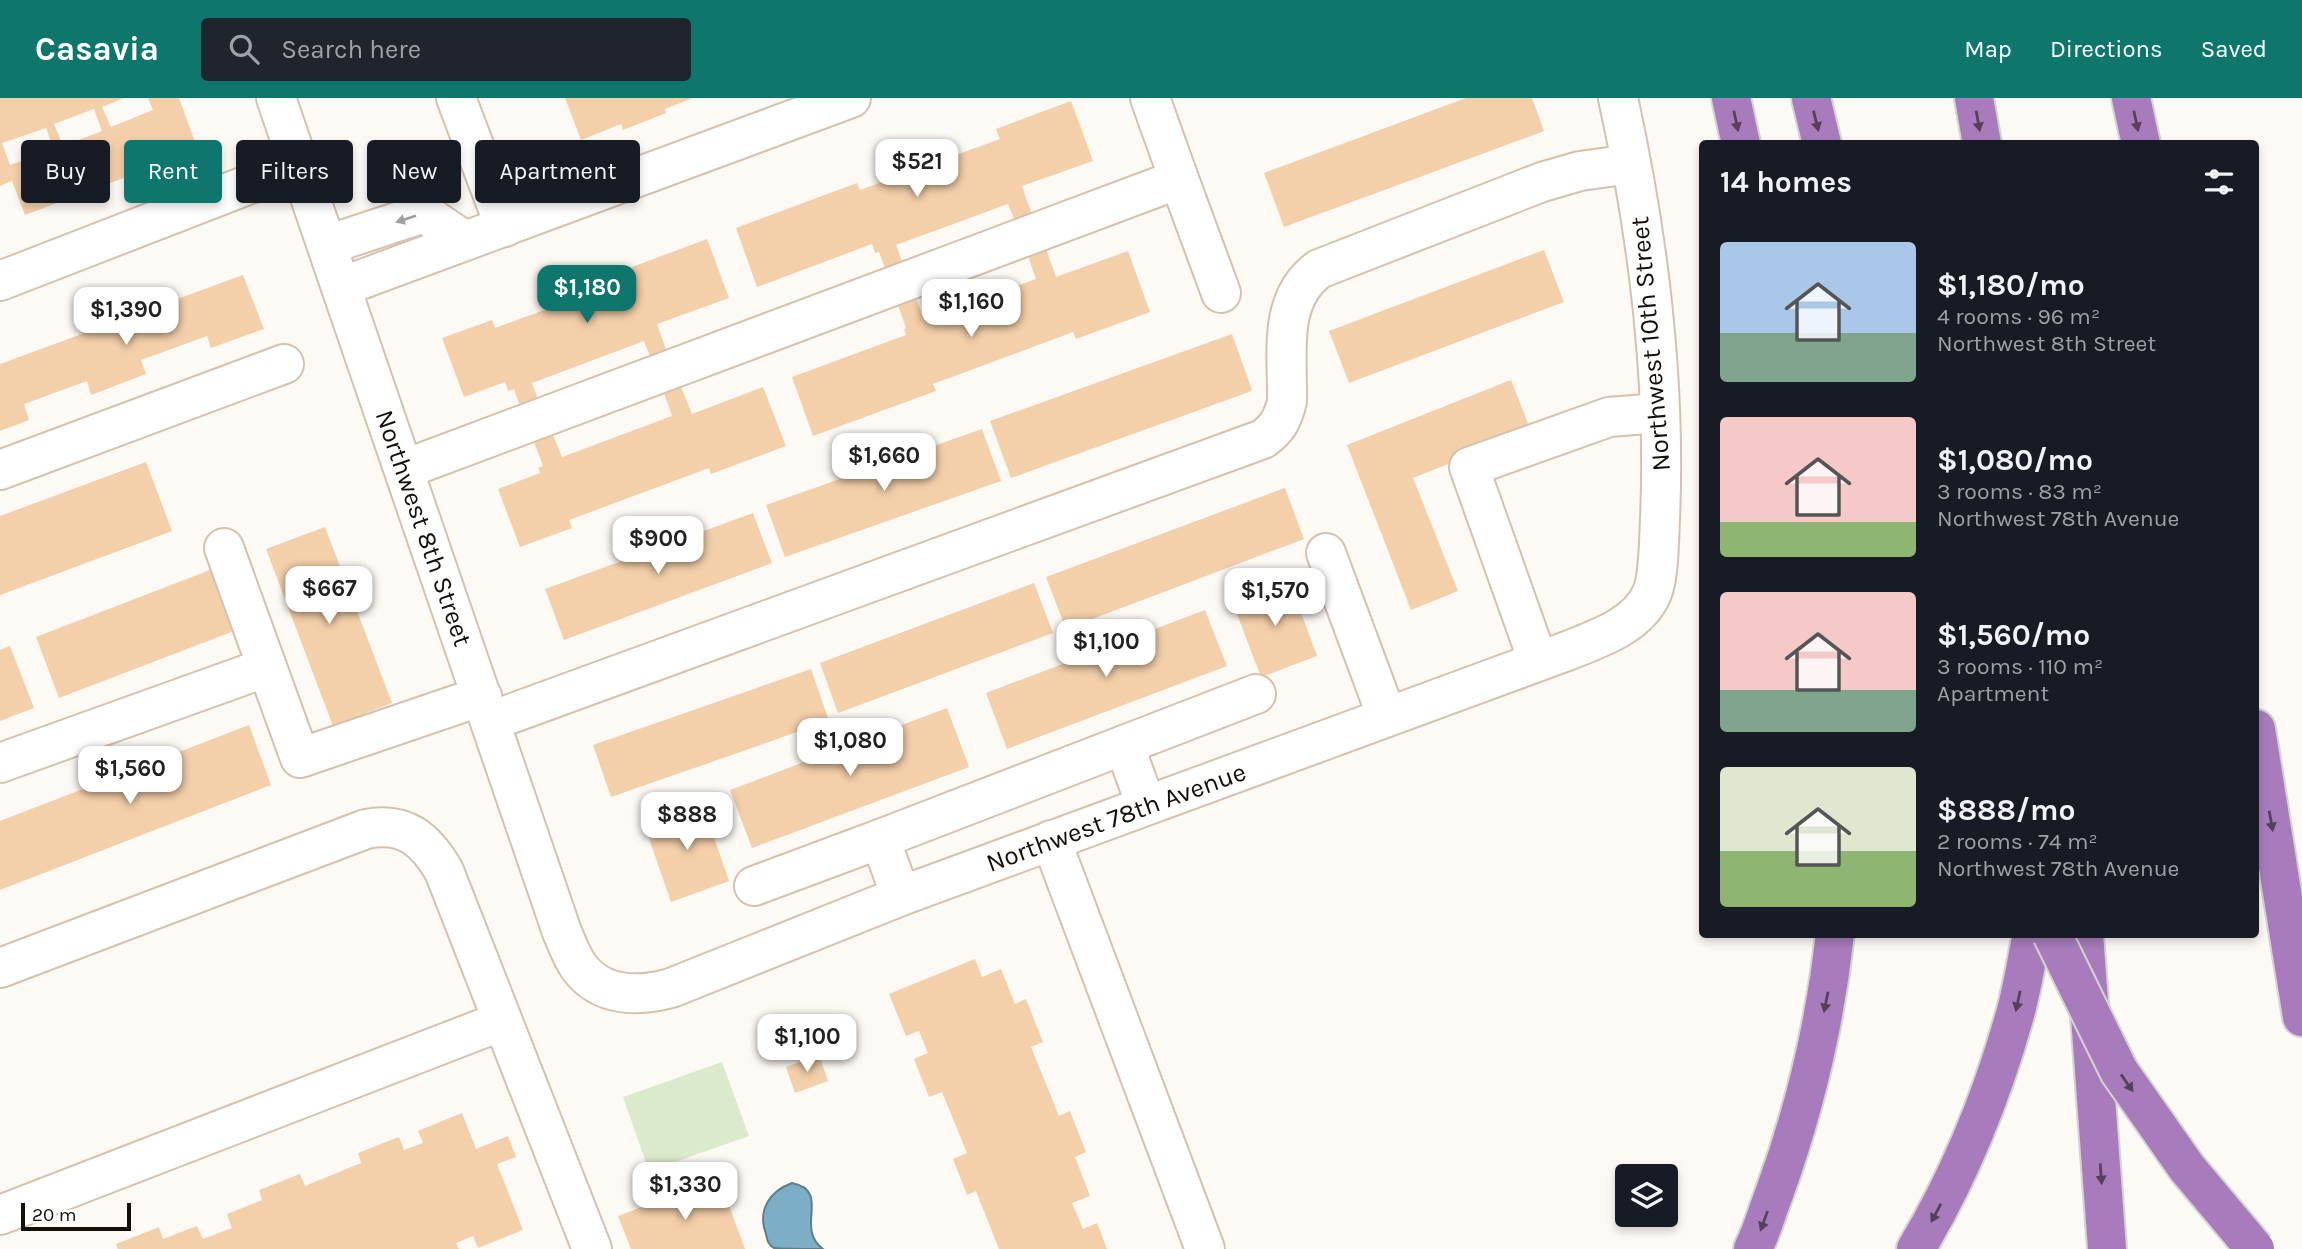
<!DOCTYPE html>
<html lang="en">
<head>
<meta charset="utf-8">
<style>
	:root { --surface:#171b24; --page:#20242c; --text:#f1f3f6; --muted:#9ea1a6; --accent:#0f766e }
	body { margin:0; font-family:Karla,sans-serif; background:var(--page); color:var(--text); height:100vh; display:flex; flex-direction:column; font-size:26px; white-space:nowrap }
	* { box-sizing:border-box; margin:0 }
	p { font-size:23px; color:var(--muted) }
	.icon { flex:none; width:38px; height:38px; fill:none; stroke:currentColor; stroke-width:2; stroke-linecap:round; stroke-linejoin:round }
	.map { position:relative; flex:1; overflow:hidden }
	.side { position:absolute; left:1699px; top:42px; width:560px; height:798px; display:flex; flex-direction:column; background:var(--surface); border-radius:7px; box-shadow:0 4px 10px #0003 }
	.side>* { flex:none }
	.guide { position:absolute; left:21px; top:42px; width:665px; height:63px; display:flex; gap:14px }
	.fabs { position:absolute; left:1615px; top:1066px; display:grid; gap:14px }
	.fabs a { display:grid; place-items:center; width:63px; height:63px; border-radius:7px; background:var(--surface); box-shadow:0 4px 10px #0003; font-size:35px }
	.scale { position:absolute; left:21px; bottom:18px; width:110px; box-sizing:border-box; padding-left:7px; border:4px solid #150f09; border-top:0; font-size:19px; line-height:24px; white-space:nowrap; color:#150f09; -webkit-text-stroke:5px #fff; paint-order:stroke }
	.price { position:absolute; translate:-50% -60px; padding:0 16px; border-radius:14px; background:#fff; color:#222; font-size:23px; line-height:46px; filter:drop-shadow(0 2px 4px #0008) }
	.price::after { content:''; position:absolute; left:50%; top:42px; width:21px; height:16px; margin-left:-10px; background:inherit; clip-path:polygon(0 0,100% 0,50% 100%) }
	.price.selected { background:var(--accent); color:#fff }
	ul { padding:0; list-style:none }
	li { display:flex; align-items:center; gap:21px; height:175px; padding:0 21px }
	li span { display:grid; place-items:center; flex:none; width:196px; height:140px; border-radius:7px; color:#555 }
	li>.icon { margin-inline-start:auto }
	span .icon { width:84px; height:84px; fill:#fffc; stroke-width:1 }
	li b { font-size:30px }
	h2 { display:flex; justify-content:space-between; align-items:center; height:84px; padding:0 21px; font-size:30px }
	.tag { padding:0 24px; border-radius:7px; background:var(--surface); box-shadow:0 4px 10px #0003; font-size:24px; line-height:63px }
	.tag.selected { background:var(--accent); color:#fff }
	header { display:flex; align-items:center; gap:42px; box-sizing:border-box; height:98px; padding:0 35px; background:var(--accent); color:#fff }
	header strong { font-size:33px }
	nav { display:flex; gap:38px; margin-inline-start:auto; font-size:24px }
	.search { width:490px; height:63px; background:var(--page); display:flex; align-items:center; gap:18px; box-sizing:border-box; padding:0 24px; border-radius:7px; color:var(--muted); font-size:26px }
	.map>svg:first-child { display:block }
	.green { fill:#daeaca }
	.water { fill:#7cafc6; stroke:#5d7f8d; stroke-width:2 }
	.building { fill:#f3cfaa; fill-rule:evenodd }
	.lines { fill:none; stroke-linecap:round; stroke-linejoin:round }
	.minor-casing { stroke:#d4c2af; stroke-width:42 }
	.highway-casing { stroke:#d5d4d3; stroke-width:42 }
	.minor { stroke:#fff; stroke-width:38 }
	.highway { stroke:#a87cbc; stroke-width:38 }
	.highway-bridge-casing { stroke:#d5d4d3; stroke-width:42; stroke-linecap:butt }
	.highway-bridge { stroke:#a87cbc; stroke-width:38 }
	.oneway { fill:#57405a }
	.oneway2 { fill:#a19f9d }
	.labels { text-anchor:middle; stroke-width:5; stroke-linejoin:round; paint-order:stroke }
	.street-label { font-size:26px; fill:#150f09; stroke:#fff }
</style>
</head>
<body>
<header>
<strong>Casavia</strong>
<div class="search"><svg class="icon" aria-label="search" viewBox="0 0 24 24"><circle cx="10" cy="10" r="6"/><path d="M15 15l6 6"/></svg>Search here</div>
<nav><a>Map</a><a>Directions</a><a>Saved</a></nav>
</header>
<div class="map">
<svg width="2302" height="1151" viewBox="0 0 2302 1151">
	<rect width="100%" height="100%" fill="#fdf9f5"/>
	<polygon class="green" points="722,964 749,1038 649,1073 623,999"/>
	<path class="water" d="M792,1085C832,1093 794,1130 823,1151C811,1151 783,1151 774,1150C768,1147 767,1141 766,1136C757,1112 770,1093 792,1085Z"/>
	<g class="building">
		<path d="M0,0H124L102,9L111,29L153,12L148,0H179L198,52L25,117L12,83L0,88ZM94,11L102,33L63,48L54,26ZM46,30L54,52L10,67L2,45Z"/>
		<polygon points="565,0 693,0 665,11 666,15 623,32 621,26 581,42"/>
		<polygon points="1466,0 1532,0 1544,33 1284,129 1264,75"/>
		<polygon points="1071,3 1093,63 1022,88 1032,117 1015,123 1008,106 896,147 903,166 886,173 879,154 875,155 872,146 757,189 736,130 857,85 860,92 1000,41 996,31"/>
		<polygon points="707,141 729,200 657,226 667,254 651,261 644,243 532,285 539,304 521,311 514,291 508,293 505,284 464,299 442,240 492,222 495,230 635,179 632,169"/>
		<polygon points="1046,151 1056,179 1128,153 1150,214 1076,241 1073,234 933,286 936,293 813,338 792,279 906,237 904,231 906,230 898,207 916,200 924,222 1036,181 1028,158"/>
		<polygon points="1544,152 1564,204 1349,285 1329,233"/>
		<polygon points="243,177 264,231 211,250 207,238 141,262 146,276 91,297 87,283 24,306 29,322 0,333 0,266"/>
		<polygon points="1232,236 1252,292 1249,294 1011,380 990,323"/>
		<polygon points="1511,282 1531,333 1413,380 1458,493 1411,512 1347,347"/>
		<polygon points="681,289 692,316 763,289 786,348 711,376 709,370 569,422 572,430 520,449 498,391 540,375 538,370 543,368 534,344 553,337 562,359 672,318 664,295"/>
		<polygon points="982,331 1001,383 785,459 766,407"/>
		<polygon points="146,364 172,433 0,497 0,418"/>
		<polygon points="1285,390 1304,441 1066,531 1046,479"/>
		<polygon points="753,415 772,465 564,542 545,491"/>
		<polygon points="325,429 392,605 333,628 266,451"/>
		<polygon points="210,472 234,533 59,600 36,539"/>
		<polygon points="1289,482 1317,558 1261,579 1232,503"/>
		<polygon points="1034,485 1053,535 838,615 820,565"/>
		<polygon points="1205,512 1227,568 1007,651 986,595"/>
		<polygon points="10,548 34,610 0,623 0,552"/>
		<polygon points="811,571 829,623 611,699 593,647"/>
		<polygon points="947,610 969,669 752,750 730,692"/>
		<polygon points="249,627 271,687 0,792 0,723"/>
		<polygon points="702,705 729,783 671,804 644,726"/>
		<polygon points="975,861 982,879 1001,871 1015,906 1026,901 1043,944 1031,949 1059,1018 1070,1013 1086,1054 1075,1059 1090,1098 1072,1105 1083,1131 1097,1125 1107,1151 999,1151 976,1093 967,1097 953,1061 967,1055 942,994 929,999 914,961 928,955 919,933 906,938 889,896"/>
		<polygon points="819,957 828,983 795,995 786,969"/>
		<polygon points="462,1015 476,1051 508,1038 516,1059 497,1066 523,1132 478,1150 473,1138 456,1145 459,1151 118,1151 116,1146 159,1129 163,1141 197,1128 203,1141 232,1130 227,1116 262,1102 259,1092 300,1076 305,1088 361,1065 358,1055 399,1039 404,1052 423,1045 418,1033"/>
		<polygon points="719,1080 745,1151 631,1151 618,1118"/>
	</g>
	<g class="lines">
		<defs>
			<g id="minor">
				<path d="M276,0L562,834C567,845 571,858 579,869C601,899 638,899 671,890L901,798L1567,553C1597,541 1638,528 1652,495C1659,479 1659,440 1660,421C1666,281 1648,137 1618,0"/>
				<polyline points="456,0 505,129"/>
				<polyline points="1179,81 1221,195"/>
				<polyline points="327,147 424,115 465,143"/>
				<polyline points="0,183 299,67"/>
				<polyline points="341,189 851,0"/>
				<polyline points="405,371 1179,81 1150,0"/>
				<polyline points="0,372 284,266"/>
				<polyline points="224,450 267,569"/>
				<polyline points="1326,455 1387,619"/>
				<polyline points="1538,563 1469,369 1609,319 1659,315"/>
				<path d="M491,623L1263,341C1277,331 1283,321 1287,303C1288,256 1277,202 1319,171L1542,84L1580,73L1631,66"/>
				<polyline points="1124,647 1256,596"/>
				<polyline points="0,665 267,569 300,660 482,598"/>
				<polyline points="1051,742 1205,1151"/>
				<polyline points="754,788 880,741"/>
				<polyline points="901,798 880,741 1124,647 1146,707"/>
				<path d="M0,870L366,731C405,723 426,742 444,773L592,1151"/>
				<polyline points="0,1117 502,923"/>
			</g>
			<g id="highway">
				<polyline points="1731,0 1741,46"/>
				<polyline points="1811,0 1822,46"/>
				<polyline points="1974,0 1982,46"/>
				<polyline points="2131,0 2141,46"/>
				<polyline points="2256,631 2302,919"/>
				<polyline points="2084,836 2107,1151"/>
				<path d="M1753,1151C1762,1133 1767,1114 1774,1096C1805,1011 1825,926 1835,836"/>
				<path d="M1916,1151C1959,1079 1991,1001 2014,920C2022,893 2026,864 2032,836"/>
			</g>
		</defs>
		<use href="#minor" class="minor-casing"/>
		<use href="#highway" class="highway-casing"/>
		<use href="#minor" class="minor"/>
		<use href="#highway" class="highway"/>
		<defs>
			<polyline id="highway-bridge" points="2052,836 2119,973 2187,1070 2255,1151"/>
		</defs>
		<use href="#highway-bridge" class="highway-bridge-casing"/>
		<use href="#highway-bridge" class="highway-bridge"/>
	</g>
	<defs><path id="oneway-solid" d="M-6-.8H1V-3.2L6.5 0L1 3.2V.8H-6Z" transform="scale(1.75)"/></defs>
	<g class="oneway">
		<use href="#oneway-solid" transform="translate(1736 23) rotate(78)"/>
		<use href="#oneway-solid" transform="translate(1816 23) rotate(76)"/>
		<use href="#oneway-solid" transform="translate(1978 23) rotate(80)"/>
		<use href="#oneway-solid" transform="translate(2136 23) rotate(78)"/>
		<use href="#oneway-solid" transform="translate(2271 723) rotate(80)"/>
		<use href="#oneway-solid" transform="translate(2018 903) rotate(102)"/>
		<use href="#oneway-solid" transform="translate(1826 904) rotate(101)"/>
		<use href="#oneway-solid" transform="translate(2127 985) rotate(55)"/>
		<use href="#oneway-solid" transform="translate(2101 1076) rotate(86)"/>
		<use href="#oneway-solid" transform="translate(1936 1115) rotate(118)"/>
		<use href="#oneway-solid" transform="translate(1764 1123) rotate(110)"/>
	</g>
	<use class="oneway2" href="#oneway-solid" transform="translate(406 121) rotate(162)"/>
	<g class="labels">
		<g class="street-label">
			<text transform="translate(1650 246) rotate(-95)" y="9">Northwest 10th Street</text>
			<text transform="translate(424 430) rotate(71)" y="9">Northwest 8th Street</text>
			<text transform="translate(1116 719) rotate(-20)" y="9">Northwest 78th Avenue</text>
		</g>
	</g>
</svg>
<div class="fabs">
<a><svg class="icon" aria-label="layers" viewBox="0 0 24 24"><path d="M12 4l9 5-9 5-9-5zM3 14l9 5 9-5"/></svg></a>
</div>
<div class="scale">20 m</div>
<b class="price" style="left:917px;top:101px">$521</b>
<b class="price selected" style="left:587px;top:227px">$1,180</b>
<b class="price" style="left:971px;top:241px">$1,160</b>
<b class="price" style="left:126px;top:249px">$1,390</b>
<b class="price" style="left:884px;top:395px">$1,660</b>
<b class="price" style="left:658px;top:478px">$900</b>
<b class="price" style="left:329px;top:528px">$667</b>
<b class="price" style="left:1275px;top:530px">$1,570</b>
<b class="price" style="left:1106px;top:581px">$1,100</b>
<b class="price" style="left:850px;top:680px">$1,080</b>
<b class="price" style="left:130px;top:708px">$1,560</b>
<b class="price" style="left:687px;top:754px">$888</b>
<b class="price" style="left:807px;top:976px">$1,100</b>
<b class="price" style="left:685px;top:1124px">$1,330</b>
<div class="guide">
<a class="tag">Buy</a>
<a class="tag selected">Rent</a>
<a class="tag">Filters</a>
<a class="tag">New</a>
<a class="tag">Apartment</a>
</div>
<section class="side">
<h2>14 homes<svg class="icon" aria-label="filters" viewBox="0 0 24 24"><path d="M4 7h16M4 17h16"/><circle cx="9" cy="7" r="2"/><circle cx="15" cy="17" r="2"/></svg></h2>
<ul>
<li><span style="background:linear-gradient(#a9c7e8 65%,#7fa58c 0)"><svg class="icon" aria-label="home" viewBox="0 0 24 24"><path d="M3 11l9-7 9 7M6 9v11h12V9"/></svg></span><div><b>$1,180/mo</b><p>4 rooms · 96 m²</p><p>Northwest 8th Street</p></div></li>
<li><span style="background:linear-gradient(#f6c9c9 75%,#8fb573 0)"><svg class="icon" aria-label="home" viewBox="0 0 24 24"><path d="M3 11l9-7 9 7M6 9v11h12V9"/></svg></span><div><b>$1,080/mo</b><p>3 rooms · 83 m²</p><p>Northwest 78th Avenue</p></div></li>
<li><span style="background:linear-gradient(#f6c9c9 70%,#7fa58c 0)"><svg class="icon" aria-label="home" viewBox="0 0 24 24"><path d="M3 11l9-7 9 7M6 9v11h12V9"/></svg></span><div><b>$1,560/mo</b><p>3 rooms · 110 m²</p><p>Apartment</p></div></li>
<li><span style="background:linear-gradient(#dfe7d0 60%,#8fb573 0)"><svg class="icon" aria-label="home" viewBox="0 0 24 24"><path d="M3 11l9-7 9 7M6 9v11h12V9"/></svg></span><div><b>$888/mo</b><p>2 rooms · 74 m²</p><p>Northwest 78th Avenue</p></div></li>
</ul>
</section>
</div>
</body>
</html>
